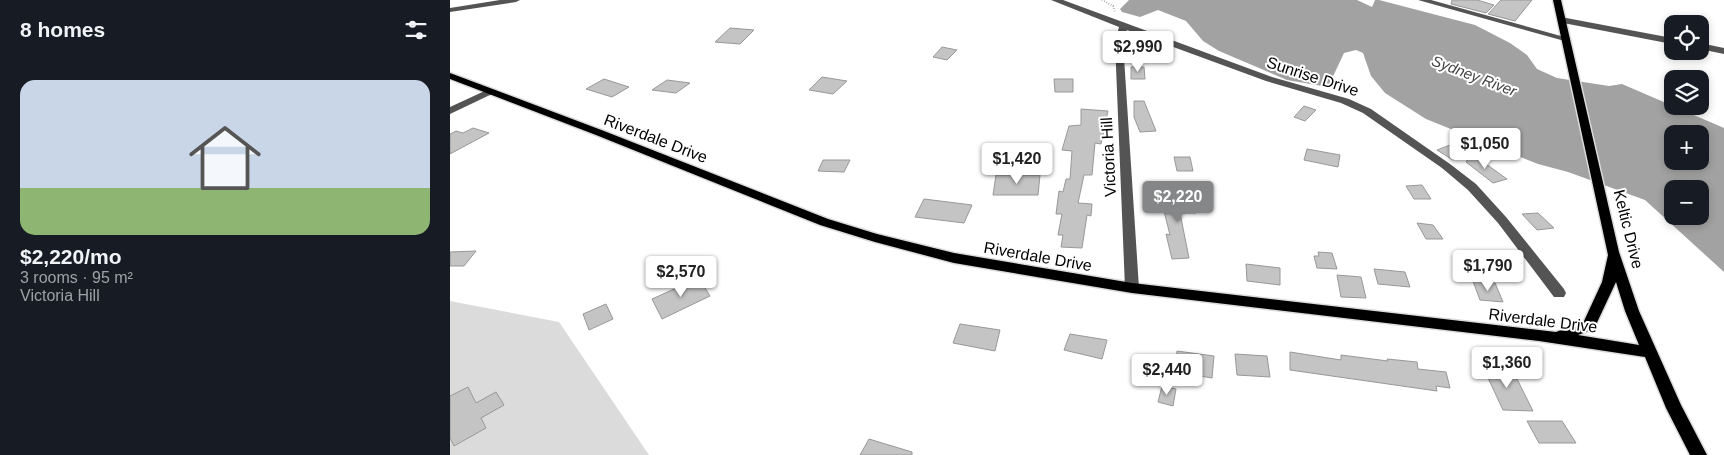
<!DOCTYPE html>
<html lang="en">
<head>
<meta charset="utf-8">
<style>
	:root { --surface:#171b24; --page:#20242c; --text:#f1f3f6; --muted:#9ea1a6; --accent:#858687 }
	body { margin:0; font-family:Helvetica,sans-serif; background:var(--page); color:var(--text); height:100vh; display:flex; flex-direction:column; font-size:19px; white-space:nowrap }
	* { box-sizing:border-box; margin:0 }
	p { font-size:16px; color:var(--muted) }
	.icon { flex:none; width:28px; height:28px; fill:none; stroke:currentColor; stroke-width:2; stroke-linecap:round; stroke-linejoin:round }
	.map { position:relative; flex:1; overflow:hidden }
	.side { display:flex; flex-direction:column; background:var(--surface); width:450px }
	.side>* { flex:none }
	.controls { position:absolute; left:1214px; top:15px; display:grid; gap:10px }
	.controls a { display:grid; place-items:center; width:45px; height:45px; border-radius:10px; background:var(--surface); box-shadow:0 2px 8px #0003; font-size:25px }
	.price { position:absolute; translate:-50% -42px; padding:0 11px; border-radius:5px; background:#fff; color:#222; font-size:16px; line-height:32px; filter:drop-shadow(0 1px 2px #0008) }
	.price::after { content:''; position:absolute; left:50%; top:30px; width:15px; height:11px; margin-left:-8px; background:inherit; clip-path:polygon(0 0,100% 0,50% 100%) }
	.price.selected { background:var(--accent); color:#fff }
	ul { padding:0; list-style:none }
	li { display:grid; align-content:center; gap:10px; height:265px; padding:0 20px }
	li span { display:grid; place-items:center; height:155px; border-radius:15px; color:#555 }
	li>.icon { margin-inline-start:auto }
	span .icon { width:90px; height:90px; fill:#fffc; stroke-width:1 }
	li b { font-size:21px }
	h2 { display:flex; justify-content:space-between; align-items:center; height:60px; padding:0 20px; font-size:21px }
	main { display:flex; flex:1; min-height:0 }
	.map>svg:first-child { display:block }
	.green { fill:#dbdbdb }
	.water { fill:#a2a2a2; fill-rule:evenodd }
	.building { fill:#c4c4c4; stroke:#989898 }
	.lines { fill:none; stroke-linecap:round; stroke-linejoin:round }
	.major-casing { stroke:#dbdbdb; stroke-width:3 }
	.path { stroke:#767676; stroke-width:2; stroke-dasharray:0.5 2; stroke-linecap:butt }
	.minor { fill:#545454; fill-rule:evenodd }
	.major { fill:#000; fill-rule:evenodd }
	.labels { text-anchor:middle; stroke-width:4; stroke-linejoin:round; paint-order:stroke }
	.far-water-label { font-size:15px; font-style:italic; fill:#434343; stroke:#fff }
	.street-label { font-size:16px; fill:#000; stroke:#fff }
</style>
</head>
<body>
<main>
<section class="side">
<h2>8 homes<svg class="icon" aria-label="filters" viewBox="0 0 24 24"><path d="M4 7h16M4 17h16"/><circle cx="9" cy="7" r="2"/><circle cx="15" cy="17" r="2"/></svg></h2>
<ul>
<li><span style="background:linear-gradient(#c9d6e8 70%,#8fb573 0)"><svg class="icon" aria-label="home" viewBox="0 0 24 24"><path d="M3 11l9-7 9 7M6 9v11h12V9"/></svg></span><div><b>$2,220/mo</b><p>3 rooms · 95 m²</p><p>Victoria Hill</p></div></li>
</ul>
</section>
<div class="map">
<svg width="1274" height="455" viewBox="0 0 1274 455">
	<rect width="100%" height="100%" fill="#fff"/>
	<polygon class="green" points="0,301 109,322 199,455 0,455"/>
	<path class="water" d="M679,0H907L922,7L925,0H929L1025,25L1060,43L1077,55L1087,69L1107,78L1159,86L1172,84L1274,128V272L1195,200L1118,172L1088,164L976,119L935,93L921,76L913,53L906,50L894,53L878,87L837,80L769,51L753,41L736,21L708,10L690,17L672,12L670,9ZM1222,134H1250V161H1222ZM1222,189H1250V216H1222Z"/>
	<g class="building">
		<polygon points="1002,0 1027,0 1044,5 1036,13 1001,4"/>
		<polygon points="1051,0 1082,0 1065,21 1038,14"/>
		<polygon points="280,28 304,30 290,44 265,42"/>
		<polygon points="492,47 507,50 497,60 483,57"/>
		<polygon points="681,67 694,67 695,79 681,79"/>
		<polygon points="372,77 397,81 383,94 359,90"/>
		<polygon points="154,79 179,87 162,97 136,89"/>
		<polygon points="604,79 623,79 623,92 605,92"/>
		<polygon points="217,80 240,83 226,93 202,90"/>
		<polygon points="684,101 694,101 706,131 690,132 684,117"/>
		<polygon points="854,106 866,110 855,121 844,117"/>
		<polygon points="631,109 658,111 651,144 645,143 642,175 634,175 628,203 642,204 641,216 637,215 632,248 611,247 613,235 608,235 612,214 606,214 609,191 613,192 616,179 620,179 622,151 612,150 619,126 631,125"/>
		<polygon points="23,128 39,133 0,154 0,134 6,131 13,133"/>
		<polygon points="1000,145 1017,154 1003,160 987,150"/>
		<polygon points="857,149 890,155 888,167 854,160"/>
		<polygon points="1022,154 1057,179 1043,183 1016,162"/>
		<polygon points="724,157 740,157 743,171 727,171"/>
		<polygon points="373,160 400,160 394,172 368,171"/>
		<polygon points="546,175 590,175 588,195 543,195"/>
		<polygon points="972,185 981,199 964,199 956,186"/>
		<polygon points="741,193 746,213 730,213 739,258 722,259 716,234 720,235 712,203 720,203 719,195"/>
		<polygon points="474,199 522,205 514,223 465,217"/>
		<polygon points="1088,213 1104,228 1087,230 1072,214"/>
		<polygon points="967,223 983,225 993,239 976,239"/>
		<polygon points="26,251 14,266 0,266 0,252"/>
		<polygon points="868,252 882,253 887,269 867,268 864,256 869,256"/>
		<polygon points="796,264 830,268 830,285 797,281"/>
		<polygon points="924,269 955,272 960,287 928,284"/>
		<polygon points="887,275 911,277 916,298 891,297"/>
		<polygon points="249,278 260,296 212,319 202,299"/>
		<polygon points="1023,281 1045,283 1053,302 1030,300"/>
		<polygon points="156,304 163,319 139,330 133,314"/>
		<polygon points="510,324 550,330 545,351 503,343"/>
		<polygon points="620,334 657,340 652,359 614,350"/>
		<polygon points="727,351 764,356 762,378 725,372"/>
		<polygon points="840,352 891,360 891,355 938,361 937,359 967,362 968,369 996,372 1000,388 986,386 987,391 840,370"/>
		<polygon points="785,354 817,356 820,377 787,375"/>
		<polygon points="1031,363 1048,363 1055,378 1067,379 1083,411 1053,410"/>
		<polygon points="712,386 726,389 723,406 708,402"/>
		<polygon points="18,387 26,403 46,392 54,405 31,418 36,428 4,446 0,438 0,396"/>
		<polygon points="1077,421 1112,421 1126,443 1089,443"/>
		<polygon points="419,439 462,452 462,455 410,455"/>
	</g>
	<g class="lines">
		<defs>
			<path id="major" d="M1103,0H1111L1169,252L1189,311L1231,405L1257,455H1240L1216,408L1195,357L1089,341L682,293L504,263L425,242L370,225L146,135L0,79V73L154,131L378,219L427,234L504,253L682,283L1106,332L1134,321L1152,282L1158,255ZM1166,282L1175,311L1189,345L1128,335L1144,329Z"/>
		</defs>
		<use href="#major" class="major-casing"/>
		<polyline class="path" points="652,0 663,6 665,12"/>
		<g class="minor">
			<polygon points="50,0 70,0 66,2 0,12 0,8"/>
			<polygon points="601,0 613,0 822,77 899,99 921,109 1000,164 1026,184 1056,217 1114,289 1116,293 1114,297 1104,297 1048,223 1018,190 992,168 913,113 891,103 816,81 677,30 673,42 689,288 687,292 677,292 675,288 665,42 669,27"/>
			<polygon points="968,0 981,0 1118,38 1117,40 1111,40"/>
			<polygon points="1111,17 1222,38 1222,44 1108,22 1108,18"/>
			<polygon points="1250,43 1274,48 1274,54 1250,49"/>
			<polygon points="39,89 42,90 42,94 0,114 0,107"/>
		</g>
		<use href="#major" class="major"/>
	</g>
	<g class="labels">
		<g class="far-water-label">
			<text transform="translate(1024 76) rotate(21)" y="5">Sydney River</text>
		</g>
		<g class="street-label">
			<text transform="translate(863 76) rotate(18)" y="6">Sunrise Drive</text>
			<text transform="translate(206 138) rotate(21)" y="6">Riverdale Drive</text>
			<text transform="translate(658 157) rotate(-93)" y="6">Victoria Hill</text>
			<text transform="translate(1179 229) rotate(76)" y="6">Keltic Drive</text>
			<text transform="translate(588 256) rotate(10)" y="6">Riverdale Drive</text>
			<text transform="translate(1093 320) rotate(7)" y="6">Riverdale Drive</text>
		</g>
	</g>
</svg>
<div class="controls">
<a><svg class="icon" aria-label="locate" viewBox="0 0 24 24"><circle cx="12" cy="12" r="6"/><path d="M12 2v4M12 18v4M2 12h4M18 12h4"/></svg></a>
<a><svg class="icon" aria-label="layers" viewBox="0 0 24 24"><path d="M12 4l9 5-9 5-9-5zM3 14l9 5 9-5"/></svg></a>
<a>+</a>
<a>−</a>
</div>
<b class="price" style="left:688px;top:73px">$2,990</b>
<b class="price" style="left:1035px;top:170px">$1,050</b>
<b class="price" style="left:567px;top:185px">$1,420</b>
<b class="price selected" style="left:728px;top:223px">$2,220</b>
<b class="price" style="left:1038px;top:292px">$1,790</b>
<b class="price" style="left:231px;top:298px">$2,570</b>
<b class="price" style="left:1057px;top:389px">$1,360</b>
<b class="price" style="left:717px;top:396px">$2,440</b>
</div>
</main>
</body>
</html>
